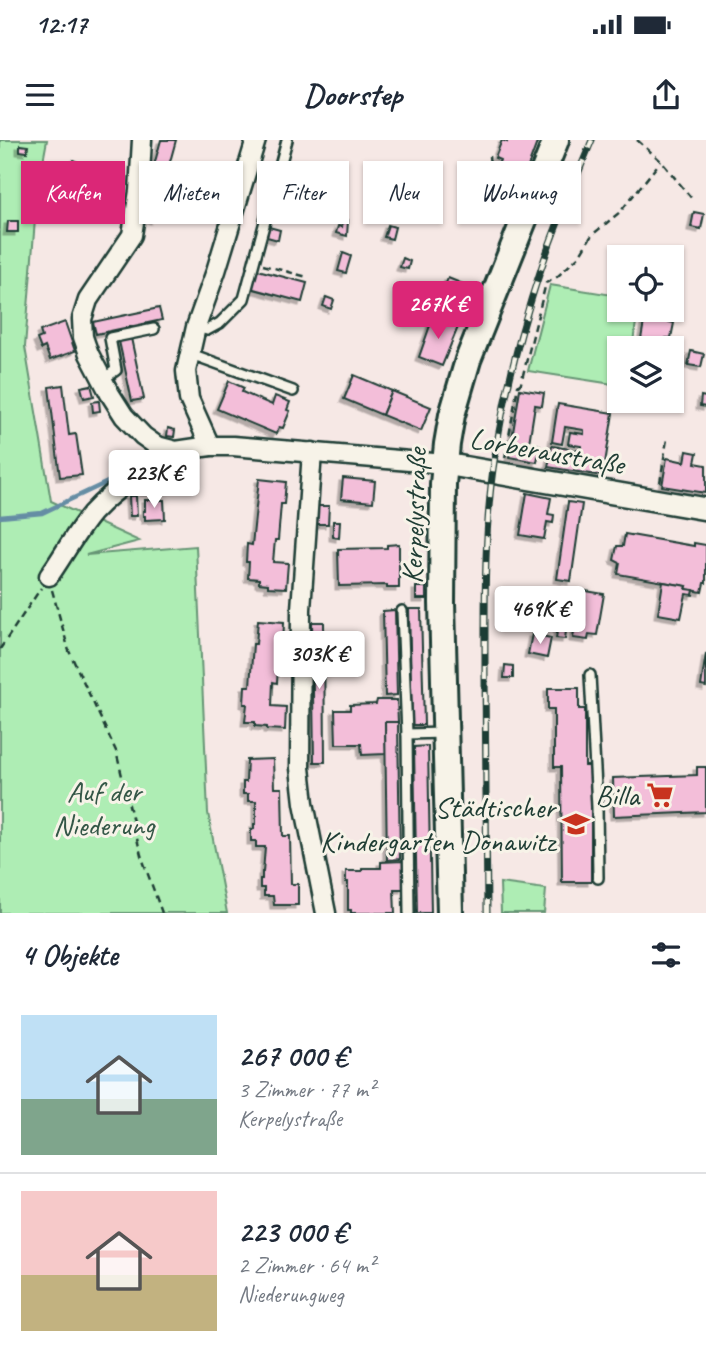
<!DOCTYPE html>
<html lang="de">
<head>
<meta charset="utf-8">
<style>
	:root { --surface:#fff; --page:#f2f2f3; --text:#1f2937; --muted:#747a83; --line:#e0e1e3; --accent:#db2777 }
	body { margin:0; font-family:Caveat,sans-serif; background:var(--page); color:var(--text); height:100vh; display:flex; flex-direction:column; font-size:26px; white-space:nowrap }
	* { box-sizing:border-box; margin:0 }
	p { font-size:23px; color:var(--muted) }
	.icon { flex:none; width:38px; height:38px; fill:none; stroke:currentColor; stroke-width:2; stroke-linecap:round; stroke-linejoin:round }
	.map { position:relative; height:773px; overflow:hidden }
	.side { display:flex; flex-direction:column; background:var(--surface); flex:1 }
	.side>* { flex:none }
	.top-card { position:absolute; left:21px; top:21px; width:665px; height:63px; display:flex; gap:14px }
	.controls { position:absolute; left:607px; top:105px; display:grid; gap:14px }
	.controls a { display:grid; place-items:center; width:77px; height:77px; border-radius:0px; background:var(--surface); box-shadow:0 2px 5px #0004; font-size:35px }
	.price { position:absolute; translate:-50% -60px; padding:0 16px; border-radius:7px; background:#fff; color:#222; font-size:23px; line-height:46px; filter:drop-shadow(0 2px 4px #0008) }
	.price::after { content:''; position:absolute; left:50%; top:42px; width:21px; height:16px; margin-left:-10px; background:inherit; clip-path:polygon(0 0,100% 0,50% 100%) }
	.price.current { background:var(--accent); color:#fff }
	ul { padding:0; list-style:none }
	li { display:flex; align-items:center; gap:21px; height:175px; padding:0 21px }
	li+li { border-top:2px solid var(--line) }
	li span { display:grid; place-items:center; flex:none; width:196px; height:140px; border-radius:0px; color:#555 }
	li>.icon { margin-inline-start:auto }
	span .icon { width:84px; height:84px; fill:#fffc; stroke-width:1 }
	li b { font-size:30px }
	h2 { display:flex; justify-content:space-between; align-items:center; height:84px; padding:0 21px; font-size:30px }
	.chip { padding:0 24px; border-radius:0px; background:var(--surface); box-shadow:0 2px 5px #0004; font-size:24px; line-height:63px }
	.chip.current { background:var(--accent); color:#fff }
	.status { display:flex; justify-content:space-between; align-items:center; height:49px; padding:0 35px; background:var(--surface); direction:ltr }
	.status svg { height:19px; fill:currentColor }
	header { display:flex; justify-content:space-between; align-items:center; height:91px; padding:0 21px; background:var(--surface); font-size:32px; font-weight:600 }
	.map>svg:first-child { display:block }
	.green { fill:#aeedb4; stroke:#669574; stroke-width:2 }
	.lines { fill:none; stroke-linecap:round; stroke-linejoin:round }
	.stream { stroke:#658da4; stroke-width:4.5 }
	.building { fill:#f3bed9; stroke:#1f3d34; stroke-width:2; filter:url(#shadow) }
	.service-casing { stroke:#1f3d34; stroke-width:14 }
	.minor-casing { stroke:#1f3d34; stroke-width:23 }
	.tertiary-casing { stroke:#1f3d34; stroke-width:26 }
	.secondary-casing { stroke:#1f3d34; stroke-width:30 }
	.path { stroke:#1f3d34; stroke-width:2.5; stroke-dasharray:7 5; stroke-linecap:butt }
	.service { stroke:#f7f3e8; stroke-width:9 }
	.minor { stroke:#f7f3e8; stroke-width:18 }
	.tertiary { stroke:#f7f3e8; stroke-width:21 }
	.secondary { stroke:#f7f3e8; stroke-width:24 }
	.rail-casing { stroke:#1f3d34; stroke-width:7 }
	.rail { stroke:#f7f3e8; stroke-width:4.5; stroke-dasharray:13; stroke-linecap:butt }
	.labels { text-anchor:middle; stroke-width:6; stroke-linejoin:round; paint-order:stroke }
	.street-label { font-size:30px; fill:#1f3d34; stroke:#f7f3e8 }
	.park-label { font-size:30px; fill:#345747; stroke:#f7f3e8 }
	.poi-label { font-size:30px; fill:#1f3d34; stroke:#f7f3e8; text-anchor:end }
</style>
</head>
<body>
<div class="status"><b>12:17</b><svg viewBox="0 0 49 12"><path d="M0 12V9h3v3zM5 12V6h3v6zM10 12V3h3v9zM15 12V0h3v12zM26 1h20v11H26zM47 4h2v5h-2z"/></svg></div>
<header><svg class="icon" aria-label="menu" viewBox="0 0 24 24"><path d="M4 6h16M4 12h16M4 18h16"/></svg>Doorstep<svg class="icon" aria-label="share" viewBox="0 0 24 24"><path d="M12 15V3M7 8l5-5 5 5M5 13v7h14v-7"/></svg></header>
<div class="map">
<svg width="706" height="773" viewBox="0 0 706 773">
	<defs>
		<filter id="shadow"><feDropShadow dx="-3.5" dy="3.5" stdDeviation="0" flood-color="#0004"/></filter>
	</defs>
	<rect width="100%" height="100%" fill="#f6e8e5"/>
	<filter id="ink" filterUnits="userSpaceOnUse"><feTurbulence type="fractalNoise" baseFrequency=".0143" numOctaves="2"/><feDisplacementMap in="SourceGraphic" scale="14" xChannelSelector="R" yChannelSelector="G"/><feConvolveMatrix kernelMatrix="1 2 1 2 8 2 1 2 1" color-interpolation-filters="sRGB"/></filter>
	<g filter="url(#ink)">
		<g class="green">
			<polygon points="0,0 47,0 37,54 25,207 51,361 139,401 86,415 196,406 208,673 227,773 0,773"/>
			<polygon points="550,145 619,156 620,170 638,170 632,208 620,208 619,245 528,231"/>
			<polygon points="500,743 546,749 544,773 501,773"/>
		</g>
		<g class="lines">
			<polyline class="stream" points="0,377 42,373 114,339 141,323"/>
		</g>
		<g class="building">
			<polygon points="161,0 176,0 154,80 140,76"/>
			<polygon points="502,0 507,2 507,0 538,0 523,40 496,29 500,20 495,18"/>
			<polygon points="20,5 28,6 27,12 20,11"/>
			<polygon points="73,20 95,30 85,53 63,43"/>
			<polygon points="285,35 337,49 332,67 280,53"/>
			<polygon points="694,72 704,74 701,89 691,87"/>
			<polygon points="343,79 348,80 347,96 336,93 338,86 342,87"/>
			<polygon points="8,81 18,81 18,92 7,92"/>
			<polygon points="388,85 395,87 392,99 384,97"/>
			<polygon points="269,87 280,90 278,100 267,97"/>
			<polygon points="343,113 351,116 346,133 338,131"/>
			<polygon points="403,118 410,121 408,129 400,127"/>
			<polygon points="254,129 307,143 302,162 250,148"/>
			<polygon points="448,138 473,148 458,187 433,177"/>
			<polygon points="326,157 334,160 331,169 323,166"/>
			<polygon points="159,168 162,180 96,194 93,182"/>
			<polygon points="646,170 671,170 669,182 674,183 671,198 666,198 664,208 640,205"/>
			<polygon points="433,177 458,187 442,226 419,217"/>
			<polygon points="65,182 75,211 50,220 45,207 41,209 37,199 42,197 40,191"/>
			<polygon points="131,198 144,259 132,261 119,201"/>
			<polygon points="691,211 704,214 701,227 688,225"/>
			<polygon points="354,235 392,251 382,275 344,259"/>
			<polygon points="229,241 244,248 242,252 272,265 275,256 290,262 287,270 290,271 283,288 279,287 276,294 217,269"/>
			<polygon points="63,245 69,295 76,294 82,335 60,337 49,247"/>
			<polygon points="91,245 94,256 84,258 81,247"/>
			<polygon points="520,249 544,253 542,266 535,265 529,303 540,305 537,322 509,317"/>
			<polygon points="392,251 431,267 421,291 382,275"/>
			<polygon points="701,256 706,257 706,267 700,266"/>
			<polygon points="99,261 100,271 93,272 92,262"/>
			<polygon points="558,264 613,273 603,336 548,327 552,306 581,311 581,306 568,304 570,292 584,294 584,290 565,287 562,304 552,302"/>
			<polygon points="168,288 175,290 174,297 167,296"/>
			<polygon points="687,311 697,313 695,323 706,325 706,353 662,346 667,318 685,322"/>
			<polygon points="343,338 375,341 373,362 341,359"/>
			<polygon points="259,339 286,342 284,364 281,364 278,400 275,400 273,422 288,423 286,448 268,447 268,444 259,443 259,439 248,438 249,422 246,422 247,404 252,405"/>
			<rect x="143" y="345" width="13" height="7"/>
			<polygon points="527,353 551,358 548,374 554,375 553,383 547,382 544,399 520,395"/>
			<polygon points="129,356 136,356 137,376 130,376"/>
			<polygon points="145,360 164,360 165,379 145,380 145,376 143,376 143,371 145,371"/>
			<polygon points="568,362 582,364 571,441 557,439"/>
			<polygon points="317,366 329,366 328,384 316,384"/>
			<polygon points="333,381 340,381 339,398 333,397"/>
			<polygon points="625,394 694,406 694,403 706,405 706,443 704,443 702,452 686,449 687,446 618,434 620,423 614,420 617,406 623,406"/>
			<polygon points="399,404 399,448 387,448 387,445 339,446 338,409 387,408 387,405"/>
			<polygon points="663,442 687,446 686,449 694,450 693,455 686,454 681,478 658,474"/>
			<rect x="416" y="447" width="10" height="12"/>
			<polygon points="580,450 604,454 597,495 589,494 588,500 573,498"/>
			<rect x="523" y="460" width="12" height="7"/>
			<polygon points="409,469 421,469 424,585 412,585"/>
			<polygon points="395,470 397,555 385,556 383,471"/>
			<polygon points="258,480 284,482 283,507 281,507 280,514 279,514 277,543 273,542 272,566 286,567 285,590 267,589 267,587 255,586 255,582 245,582 247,564 244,564 245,546 250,546 253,504 256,504"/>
			<polygon points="559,481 567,483 565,499 556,498"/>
			<polygon points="312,482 324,482 325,622 314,622"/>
			<polygon points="532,494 551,498 547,518 528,514"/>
			<polygon points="706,513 706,547 701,546"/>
			<polygon points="505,525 513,526 513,538 504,538"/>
			<polygon points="548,548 579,548 579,569 585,569 585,626 591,626 591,742 562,742 561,627 554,627 554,569 548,569"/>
			<polygon points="377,560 397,560 398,582 385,582 386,614 362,615 361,604 336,604 335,570 350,570 350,565 376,564"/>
			<polygon points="385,582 398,582 400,719 387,720"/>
			<polygon points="428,606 431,773 417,773 414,607"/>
			<polygon points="273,619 274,648 282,648 283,696 290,696 291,744 298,744 298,765 274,765 273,756 264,756 264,748 260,748 260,739 262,739 262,732 263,732 265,707 256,707 256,701 251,701 251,690 254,689 254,684 256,684 256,661 248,661 248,654 243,654 243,642 246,642 247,620"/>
			<polygon points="697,627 706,627 706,672 614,676 613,638 697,635"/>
			<polygon points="403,721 403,749 394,749 395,773 351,773 351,770 348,770 348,742 346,742 346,731 362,731 362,728 381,728 381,722"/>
		</g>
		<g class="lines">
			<defs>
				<g id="service">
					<polyline points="196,187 207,190 220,183 244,159 287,0"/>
					<polyline points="191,214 293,251"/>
					<polyline points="102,240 116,230 110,198 154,189"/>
					<polyline points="402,471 407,594 409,773"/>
					<polyline points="590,535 597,667 598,738"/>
					<polyline points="407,594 444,593"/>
				</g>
				<g id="minor">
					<polyline points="142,0 139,51 132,95 88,160 82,179 83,197 89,214 110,254 124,276 143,296 157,306 176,311 210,306 233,306 445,324"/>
					<polyline points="210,306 189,259 186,231 196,187 216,131 256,0"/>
					<polyline points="312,312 301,469 300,628 304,663 326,773"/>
					<path d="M49,436C63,416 76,392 92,373C116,347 146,329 176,311"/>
				</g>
				<polyline id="tertiary" points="445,324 706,369"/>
				<polyline id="secondary" points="450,773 442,463 443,344 447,304 452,275 468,220 556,0"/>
			</defs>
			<use href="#service" class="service-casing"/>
			<use href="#minor" class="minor-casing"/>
			<use href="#tertiary" class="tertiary-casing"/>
			<use href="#secondary" class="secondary-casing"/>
			<g class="path">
				<polyline points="637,0 661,21 693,60"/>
				<polyline points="489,16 491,35 518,47"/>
				<polyline points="280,62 325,74"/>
				<polyline points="263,125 307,137"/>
				<polyline points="505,318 518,246 521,243 546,143 557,137 579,116 592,95 620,72 661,21"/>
				<polyline points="660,343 667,299"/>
				<polyline points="52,450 69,511 116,611 141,715 162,773"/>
				<polyline points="0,509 41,448"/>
			</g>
			<use href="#service" class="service"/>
			<use href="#minor" class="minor"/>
			<use href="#tertiary" class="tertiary"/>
			<use href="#secondary" class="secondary"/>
			<defs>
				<path id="rail" d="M487,773C486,694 486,614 485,535C485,466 484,397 493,329C503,259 520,190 543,123C557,81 575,41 592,0"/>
			</defs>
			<use href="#rail" class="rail-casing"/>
			<use href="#rail" class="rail"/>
		</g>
	</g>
	<defs>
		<symbol id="supermarket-bare" viewBox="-9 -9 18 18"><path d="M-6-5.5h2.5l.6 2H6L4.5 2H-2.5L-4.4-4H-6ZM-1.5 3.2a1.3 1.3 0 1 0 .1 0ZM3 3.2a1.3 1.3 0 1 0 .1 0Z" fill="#c8321e" stroke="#f7f3e8" stroke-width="2.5" paint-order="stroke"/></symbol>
		<symbol id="school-bare" viewBox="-9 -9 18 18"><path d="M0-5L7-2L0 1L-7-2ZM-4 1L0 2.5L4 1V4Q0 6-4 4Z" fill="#c8321e" stroke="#f7f3e8" stroke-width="2.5" paint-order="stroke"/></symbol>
	</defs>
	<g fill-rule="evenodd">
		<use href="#supermarket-bare" x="641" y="636" width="38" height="38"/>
		<use href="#school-bare" x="557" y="665" width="38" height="38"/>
	</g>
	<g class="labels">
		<g class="street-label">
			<text transform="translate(547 311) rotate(10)" y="10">Lorberaustraße</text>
			<text transform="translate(414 376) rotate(-88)" y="10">Kerpelystraße</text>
		</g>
		<g class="park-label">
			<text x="104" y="661">Auf der<tspan x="104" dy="34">Niederung</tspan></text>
		</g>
		<g class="poi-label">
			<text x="639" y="665">Billa</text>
			<text x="555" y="677">Städtischer<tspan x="555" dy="34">Kindergarten Donawitz</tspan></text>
		</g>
	</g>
</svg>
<div class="controls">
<a><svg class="icon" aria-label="locate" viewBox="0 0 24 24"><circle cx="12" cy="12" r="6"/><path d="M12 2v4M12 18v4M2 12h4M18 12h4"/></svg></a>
<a><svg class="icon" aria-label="layers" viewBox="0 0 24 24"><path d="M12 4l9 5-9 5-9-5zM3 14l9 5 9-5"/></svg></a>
</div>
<b class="price current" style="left:438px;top:201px">267K €</b>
<b class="price" style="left:154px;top:370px">223K €</b>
<b class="price" style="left:540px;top:506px">469K €</b>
<b class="price" style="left:319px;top:551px">303K €</b>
<div class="top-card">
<a class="chip current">Kaufen</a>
<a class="chip">Mieten</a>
<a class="chip">Filter</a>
<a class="chip">Neu</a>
<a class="chip">Wohnung</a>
</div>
</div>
<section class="side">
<h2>4 Objekte<svg class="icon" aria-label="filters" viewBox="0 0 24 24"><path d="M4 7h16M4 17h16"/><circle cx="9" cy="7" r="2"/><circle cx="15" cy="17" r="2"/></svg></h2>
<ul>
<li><span style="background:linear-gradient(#bfe0f5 60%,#7fa58c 0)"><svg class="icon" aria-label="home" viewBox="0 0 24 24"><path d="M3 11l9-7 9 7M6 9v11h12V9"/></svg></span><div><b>267 000 €</b><p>3 Zimmer · 77 m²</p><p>Kerpelystraße</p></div></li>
<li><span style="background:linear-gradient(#f6c9c9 60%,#c2b280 0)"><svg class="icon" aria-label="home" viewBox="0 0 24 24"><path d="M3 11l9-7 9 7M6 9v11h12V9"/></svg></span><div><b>223 000 €</b><p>2 Zimmer · 64 m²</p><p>Niederungweg</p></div></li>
</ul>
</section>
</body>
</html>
